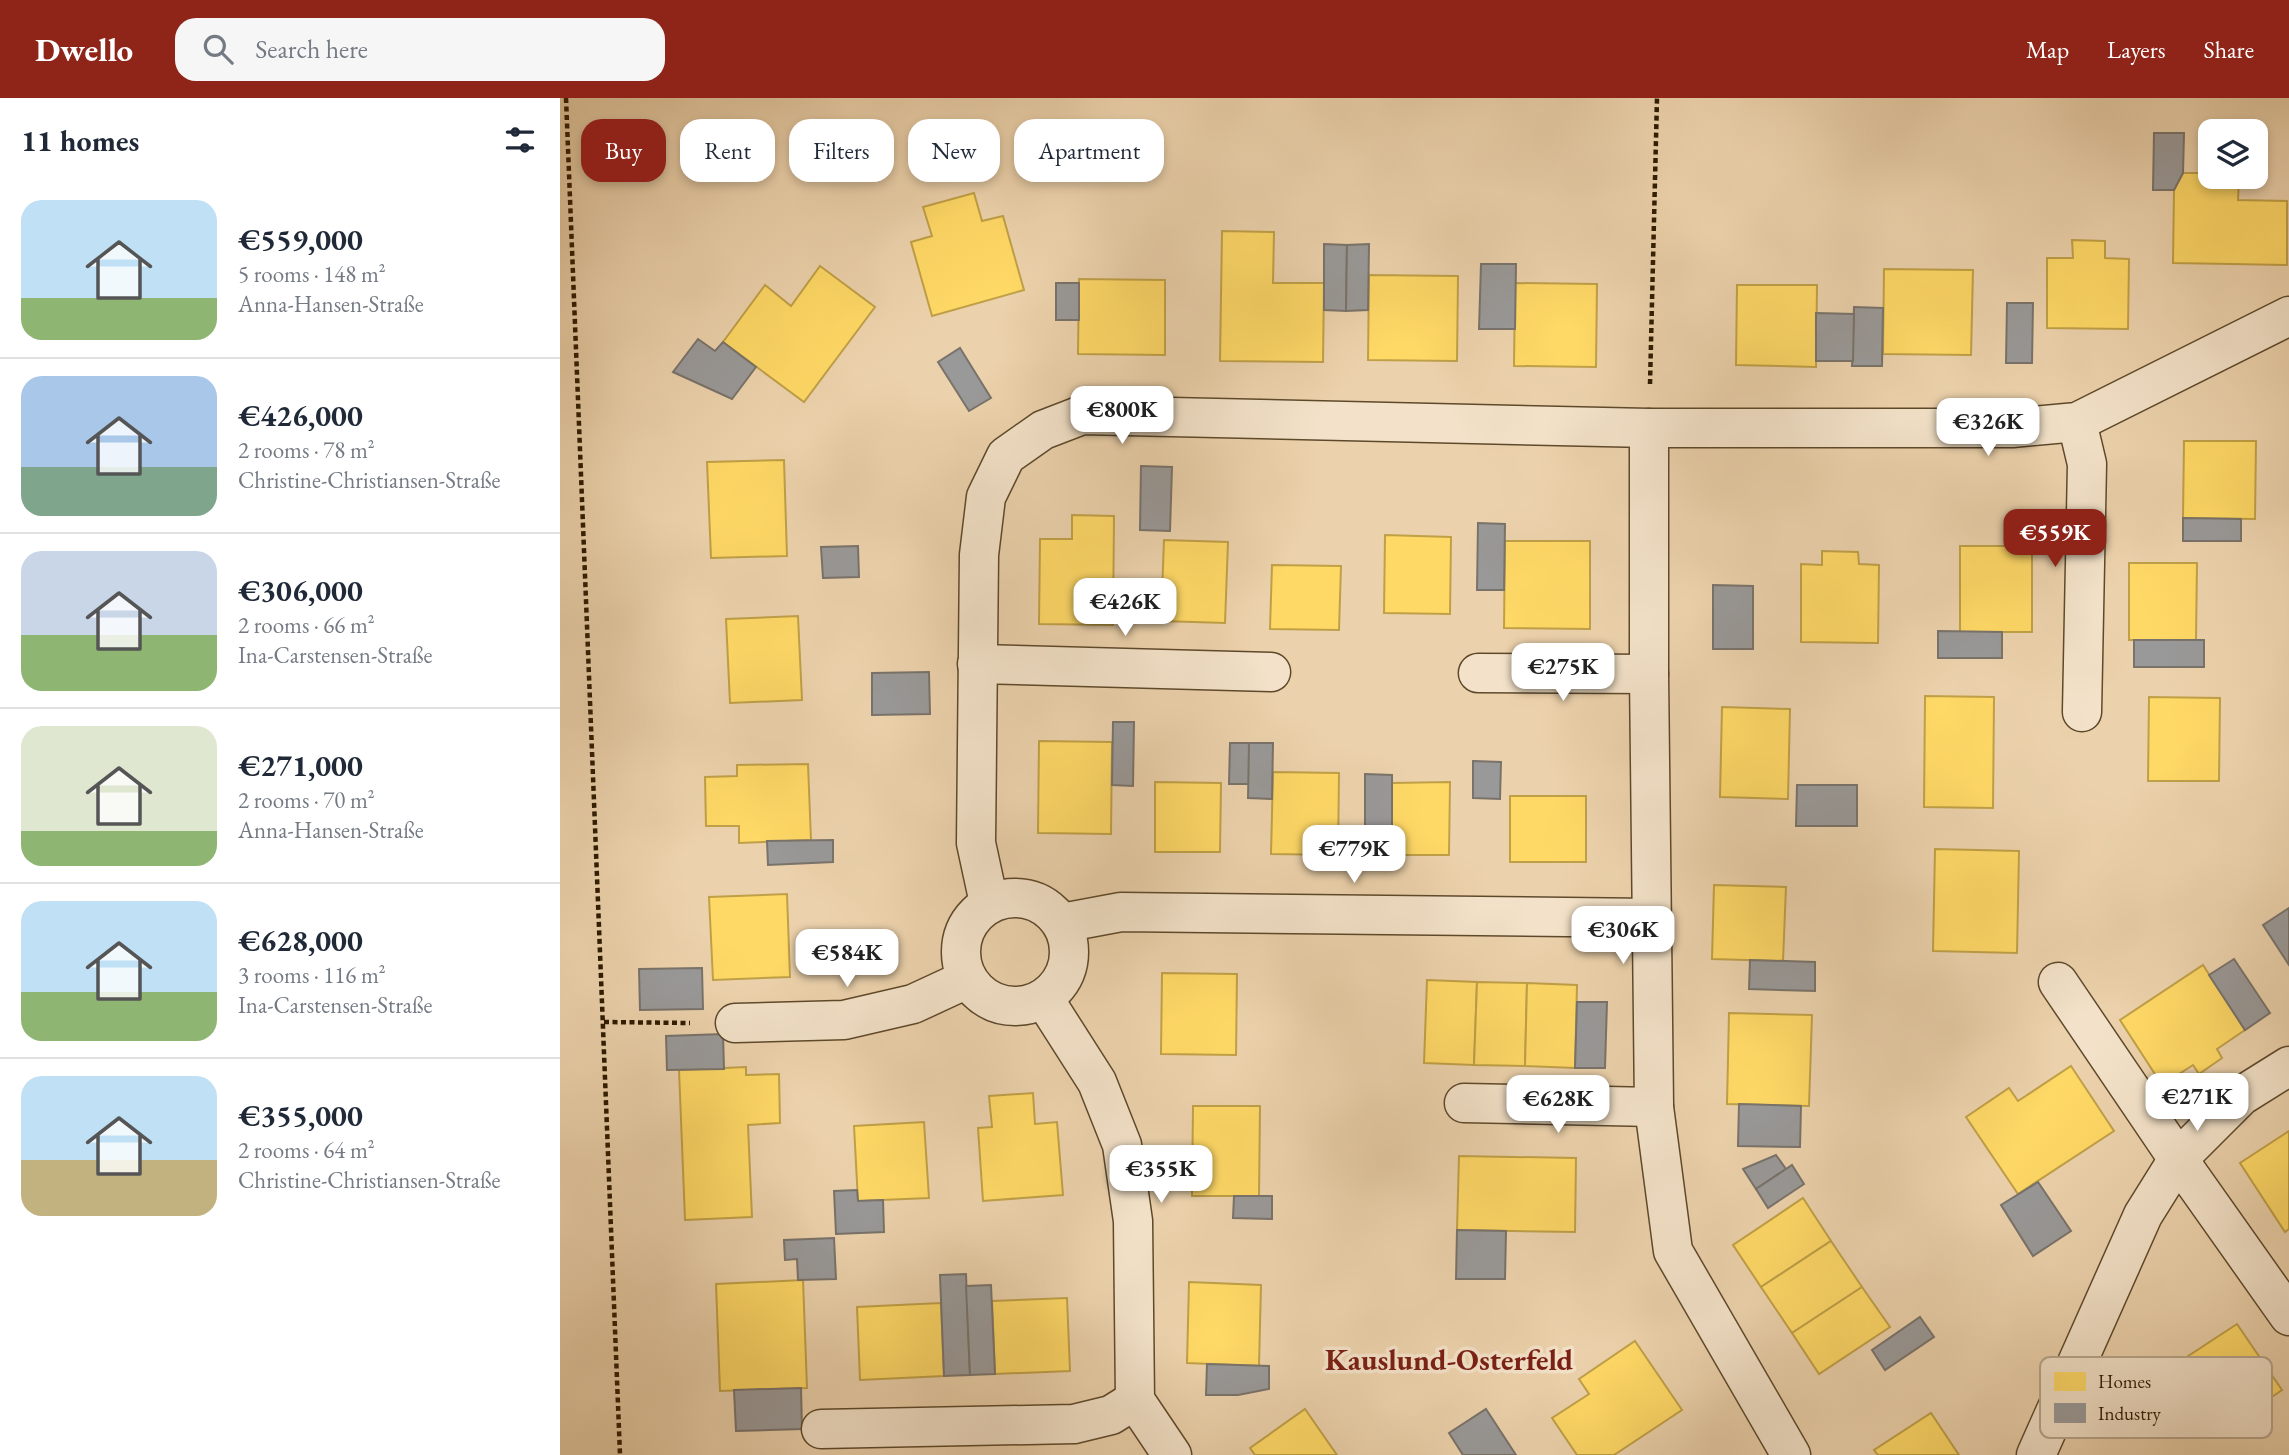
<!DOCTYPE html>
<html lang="en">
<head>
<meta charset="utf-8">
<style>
	:root { --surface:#fff; --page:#f6f6f7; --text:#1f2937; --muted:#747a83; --line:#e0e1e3; --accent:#8f2418 }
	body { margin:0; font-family:"EB Garamond",serif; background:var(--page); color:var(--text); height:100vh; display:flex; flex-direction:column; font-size:26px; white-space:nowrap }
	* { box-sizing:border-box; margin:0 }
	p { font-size:23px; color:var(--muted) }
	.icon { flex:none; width:38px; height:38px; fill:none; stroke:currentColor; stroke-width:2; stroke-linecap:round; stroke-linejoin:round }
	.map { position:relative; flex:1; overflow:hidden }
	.details { display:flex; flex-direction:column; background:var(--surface); width:560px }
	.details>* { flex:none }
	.hud { position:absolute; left:21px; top:21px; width:665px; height:63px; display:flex; gap:14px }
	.controls { position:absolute; left:1638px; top:21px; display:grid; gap:14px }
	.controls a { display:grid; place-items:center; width:70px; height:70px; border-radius:14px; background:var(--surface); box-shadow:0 4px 10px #0003; font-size:35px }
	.price { position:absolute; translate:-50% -60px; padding:0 16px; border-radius:14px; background:#fff; color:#222; font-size:23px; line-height:46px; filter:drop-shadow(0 2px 4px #0008) }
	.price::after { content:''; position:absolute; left:50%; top:42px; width:21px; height:16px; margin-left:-10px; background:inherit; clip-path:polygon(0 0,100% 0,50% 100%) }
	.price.on { background:var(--accent); color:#fff }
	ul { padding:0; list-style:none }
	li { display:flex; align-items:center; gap:21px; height:175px; padding:0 21px }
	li+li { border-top:2px solid var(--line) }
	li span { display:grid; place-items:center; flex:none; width:196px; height:140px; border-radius:21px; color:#555 }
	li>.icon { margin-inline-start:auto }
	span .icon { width:84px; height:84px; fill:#fffc; stroke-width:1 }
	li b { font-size:30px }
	h2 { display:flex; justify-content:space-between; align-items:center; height:84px; padding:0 21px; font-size:30px }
	.tag { padding:0 24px; border-radius:21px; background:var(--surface); box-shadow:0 4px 10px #0003; font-size:24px; line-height:63px }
	.tag.on { background:var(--accent); color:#fff }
	header { display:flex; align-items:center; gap:42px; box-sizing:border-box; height:98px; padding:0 35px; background:var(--accent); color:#fff }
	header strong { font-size:33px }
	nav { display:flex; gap:38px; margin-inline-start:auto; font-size:24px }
	.search { width:490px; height:63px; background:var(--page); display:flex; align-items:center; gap:18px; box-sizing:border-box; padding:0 24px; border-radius:21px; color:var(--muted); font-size:26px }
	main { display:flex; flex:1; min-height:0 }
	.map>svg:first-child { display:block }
	.homes { fill:#ffd966; stroke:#c0a047; stroke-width:2 }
	.industry { fill:#999; stroke:#79736b; stroke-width:2 }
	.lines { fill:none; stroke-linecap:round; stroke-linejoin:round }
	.street-casing { stroke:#5e492b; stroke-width:41 }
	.path { stroke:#2e1b00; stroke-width:4.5; stroke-dasharray:5 3.5; stroke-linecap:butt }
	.street { stroke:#f3e2c9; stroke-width:38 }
	.labels { text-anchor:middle; stroke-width:7; stroke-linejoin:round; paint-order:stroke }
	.neighbourhood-label { font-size:30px; font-weight:bold; fill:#7a1f14; stroke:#f3e2c9 }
	.key { fill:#f3e2c9; stroke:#b8a68d; stroke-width:2 }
	.key-label { font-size:19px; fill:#2e1b00 }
</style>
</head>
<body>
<header>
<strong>Dwello</strong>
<div class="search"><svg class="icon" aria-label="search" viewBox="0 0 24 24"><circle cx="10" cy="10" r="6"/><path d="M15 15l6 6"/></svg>Search here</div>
<nav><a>Map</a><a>Layers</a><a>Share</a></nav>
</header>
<main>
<section class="details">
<h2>11 homes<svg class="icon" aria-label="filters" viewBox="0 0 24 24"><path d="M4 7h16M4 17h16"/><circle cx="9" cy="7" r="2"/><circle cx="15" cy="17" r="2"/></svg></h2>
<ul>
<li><span style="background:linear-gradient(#bfe0f5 70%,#8fb573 0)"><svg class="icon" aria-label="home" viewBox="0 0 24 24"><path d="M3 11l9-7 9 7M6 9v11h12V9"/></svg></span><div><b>€559,000</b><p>5 rooms · 148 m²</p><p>Anna-Hansen-Straße</p></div></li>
<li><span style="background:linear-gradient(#a9c7e8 65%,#7fa58c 0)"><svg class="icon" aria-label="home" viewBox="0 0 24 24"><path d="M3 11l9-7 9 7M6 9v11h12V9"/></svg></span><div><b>€426,000</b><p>2 rooms · 78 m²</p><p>Christine-Christiansen-Straße</p></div></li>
<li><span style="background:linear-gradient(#c9d6e8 60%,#8fb573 0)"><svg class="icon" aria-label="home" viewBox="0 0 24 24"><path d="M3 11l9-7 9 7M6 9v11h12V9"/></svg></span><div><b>€306,000</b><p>2 rooms · 66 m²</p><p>Ina-Carstensen-Straße</p></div></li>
<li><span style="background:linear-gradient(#dfe7d0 75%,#8fb573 0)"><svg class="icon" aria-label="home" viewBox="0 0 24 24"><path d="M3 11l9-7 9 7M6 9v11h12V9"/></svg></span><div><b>€271,000</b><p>2 rooms · 70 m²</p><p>Anna-Hansen-Straße</p></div></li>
<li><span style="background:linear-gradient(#bfe0f5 65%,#8fb573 0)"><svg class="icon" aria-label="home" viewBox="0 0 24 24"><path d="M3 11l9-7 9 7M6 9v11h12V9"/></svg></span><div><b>€628,000</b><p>3 rooms · 116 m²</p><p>Ina-Carstensen-Straße</p></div></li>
<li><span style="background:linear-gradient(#bfe0f5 60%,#c2b280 0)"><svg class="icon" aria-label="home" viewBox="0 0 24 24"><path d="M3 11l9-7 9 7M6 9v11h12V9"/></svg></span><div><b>€355,000</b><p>2 rooms · 64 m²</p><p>Christine-Christiansen-Straße</p></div></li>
</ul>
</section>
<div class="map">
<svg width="1729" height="1357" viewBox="0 0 1729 1357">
	<rect width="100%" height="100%" fill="#ecd2ac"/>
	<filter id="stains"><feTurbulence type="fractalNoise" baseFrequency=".00286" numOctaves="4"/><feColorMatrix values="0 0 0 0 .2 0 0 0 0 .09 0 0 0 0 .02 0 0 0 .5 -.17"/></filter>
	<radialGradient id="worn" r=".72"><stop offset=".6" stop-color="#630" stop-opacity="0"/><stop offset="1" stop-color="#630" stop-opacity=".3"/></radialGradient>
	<g class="homes">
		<polygon points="1623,75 1650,75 1650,79 1679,79 1678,102 1727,103 1727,167 1613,165 1614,92"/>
		<polygon points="414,95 422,123 443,118 464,192 372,218 351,144 372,138 363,109"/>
		<polygon points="662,133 714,134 713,185 764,185 763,264 660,263"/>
		<polygon points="1512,142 1545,143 1545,160 1569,161 1568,231 1487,230 1487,160 1513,160"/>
		<polygon points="260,168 315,209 244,304 163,244 205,187 231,208"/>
		<polygon points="1324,171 1413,172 1411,257 1323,256"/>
		<polygon points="809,177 898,178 897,263 808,262"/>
		<polygon points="519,181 605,182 605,257 518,256"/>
		<polygon points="955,185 1037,186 1036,269 954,268"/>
		<polygon points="1177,187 1257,187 1256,269 1176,267"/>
		<polygon points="1624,343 1696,343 1695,421 1623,420"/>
		<polygon points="224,362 227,458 151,460 147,364"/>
		<polygon points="512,417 554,418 553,527 479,526 480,441 512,441"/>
		<polygon points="825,437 891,439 890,516 824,515"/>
		<polygon points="604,442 668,444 665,525 601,523"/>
		<polygon points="945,443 1030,443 1030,531 944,530"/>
		<rect x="1400" y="448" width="72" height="86"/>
		<polygon points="1262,453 1298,454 1299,466 1319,467 1318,545 1241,544 1241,466 1262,467"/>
		<polygon points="1569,465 1637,465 1636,542 1569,542"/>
		<polygon points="712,467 781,468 779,532 710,531"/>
		<polygon points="238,518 242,602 170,605 166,521"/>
		<polygon points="1365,598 1434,599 1433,710 1364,709"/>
		<polygon points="1589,599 1660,600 1659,683 1588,683"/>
		<polygon points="1162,609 1230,611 1228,701 1160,699"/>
		<polygon points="479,643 552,644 551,736 478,735"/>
		<polygon points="248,666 251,742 179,745 179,728 146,728 145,679 177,678 177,667"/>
		<polygon points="713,674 779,675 778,757 711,756"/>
		<polygon points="595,684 661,685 660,754 595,754"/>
		<polygon points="890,684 889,757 832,757 832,685"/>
		<rect x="950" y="698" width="76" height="66"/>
		<polygon points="1375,751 1459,753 1457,855 1373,853"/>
		<polygon points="1154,787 1226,789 1223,863 1152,861"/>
		<polygon points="227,796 230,879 153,882 149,799"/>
		<polygon points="1643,867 1685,932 1657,951 1662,960 1639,976 1633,967 1602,987 1560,922"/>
		<polygon points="602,875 677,876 676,957 601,956"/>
		<polygon points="867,882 917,884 914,967 864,965"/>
		<polygon points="917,884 967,885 965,968 914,967"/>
		<polygon points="967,885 1017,887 1015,970 965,968"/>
		<polygon points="1169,915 1252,917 1249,1008 1167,1006"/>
		<polygon points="1511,968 1554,1033 1458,1096 1406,1019 1449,990 1458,1003"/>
		<polygon points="186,969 186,977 219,976 220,1025 188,1027 192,1119 125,1122 119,972"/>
		<polygon points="473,995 475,1026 497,1024 503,1097 423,1103 418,1030 432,1029 429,998"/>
		<polygon points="633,1008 700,1008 699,1098 632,1098"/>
		<polygon points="364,1024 369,1100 298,1103 294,1028"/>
		<polygon points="1729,1033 1729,1131 1725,1134 1680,1065"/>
		<polygon points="899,1058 1016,1060 1015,1134 897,1132"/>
		<polygon points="1243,1100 1271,1143 1201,1189 1173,1147"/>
		<polygon points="1271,1143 1302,1189 1232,1235 1201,1189"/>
		<polygon points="243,1182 247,1290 160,1293 156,1186"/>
		<polygon points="629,1184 701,1187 699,1268 627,1265"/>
		<polygon points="1302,1189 1330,1229 1259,1276 1232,1235"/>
		<polygon points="507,1200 510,1273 435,1276 432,1203"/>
		<polygon points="381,1205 384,1278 300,1282 297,1209"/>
		<polygon points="1677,1226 1722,1292 1661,1334 1616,1266"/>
		<polygon points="1075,1243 1122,1312 1054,1357 1017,1357 992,1320 1029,1296 1019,1281"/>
		<polygon points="745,1311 777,1357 695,1357 690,1350"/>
		<polygon points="1371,1315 1399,1357 1318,1357 1314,1352"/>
	</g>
	<g class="industry">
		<polygon points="1594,35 1624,35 1623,75 1614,92 1593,92"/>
		<polygon points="764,146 787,147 786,213 764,212"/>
		<polygon points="809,146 808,212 786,213 787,147"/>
		<polygon points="921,166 956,166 955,231 919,231"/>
		<rect x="496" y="185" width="23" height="37"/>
		<polygon points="1447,205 1473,205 1472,265 1446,265"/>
		<polygon points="1294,209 1323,210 1322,268 1292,268"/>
		<polygon points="1256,215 1294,216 1293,263 1256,263"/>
		<polygon points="138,241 155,253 163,244 196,269 172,301 113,274"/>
		<polygon points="400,250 431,300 409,313 378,264"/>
		<polygon points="581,368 612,369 610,433 580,432"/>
		<polygon points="1623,420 1681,421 1681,443 1623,443"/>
		<polygon points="918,425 945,426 944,492 917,492"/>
		<polygon points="298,448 299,479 263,480 261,449"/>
		<polygon points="1153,487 1193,488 1193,551 1153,551"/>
		<polygon points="1378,533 1442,534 1442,560 1378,560"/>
		<rect x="1574" y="542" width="70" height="27"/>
		<polygon points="369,574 370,616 312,617 312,575"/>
		<polygon points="553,624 574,624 573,688 552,687"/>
		<polygon points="670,645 689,645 689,686 669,686"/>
		<polygon points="689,645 713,645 712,701 688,700"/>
		<polygon points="913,663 941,664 940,701 913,700"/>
		<polygon points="805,676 832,677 832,745 805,744"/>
		<polygon points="1237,687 1297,687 1297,728 1236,728"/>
		<polygon points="273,742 273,764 208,767 207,743"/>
		<polygon points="1729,810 1729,867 1703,827"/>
		<polygon points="1674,861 1710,915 1685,932 1649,877"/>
		<polygon points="1190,862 1255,864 1255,893 1189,891"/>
		<polygon points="142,870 143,911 80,912 79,871"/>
		<polygon points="1017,904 1047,904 1045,970 1015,970"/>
		<polygon points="163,936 164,971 107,972 106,938"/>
		<polygon points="1179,1006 1241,1008 1240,1049 1178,1048"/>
		<polygon points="1216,1057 1226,1071 1196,1091 1183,1071"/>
		<polygon points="1232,1067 1244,1086 1208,1110 1196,1091"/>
		<polygon points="1478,1084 1511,1133 1473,1158 1441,1107"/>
		<polygon points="297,1092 298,1103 323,1102 324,1134 276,1136 274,1093"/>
		<polygon points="674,1098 712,1098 712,1121 673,1120"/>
		<polygon points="897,1132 946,1133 945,1181 896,1181"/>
		<polygon points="274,1140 276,1181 238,1182 237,1161 225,1162 224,1142"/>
		<polygon points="406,1176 410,1277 384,1278 380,1177"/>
		<polygon points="431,1187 435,1276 410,1277 406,1188"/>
		<polygon points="1360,1219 1374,1239 1325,1272 1312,1252"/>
		<polygon points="647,1266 709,1268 709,1291 678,1297 646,1297"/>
		<polygon points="241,1290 242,1331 176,1333 174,1292"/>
		<polygon points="926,1311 956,1357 903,1357 889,1335"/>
	</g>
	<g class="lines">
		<defs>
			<g id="street">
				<polyline points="1517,324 1527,366 1522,614"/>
				<polyline points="1089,330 1089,576 1094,1009 1113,1153 1231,1357"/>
				<polyline points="417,566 711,574"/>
				<polyline points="918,575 1089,576"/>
				<circle cx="455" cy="854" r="54"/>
				<polyline points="429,805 416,745 419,457 426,399 446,358 483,332 522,317 1089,330 1452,330 1517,324 1729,218"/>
				<polyline points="502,825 561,814 1092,820"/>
				<polyline points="1498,884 1618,1061 1729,1218"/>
				<polyline points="484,901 537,984 562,1047 573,1123 575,1302 612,1357"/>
				<polyline points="175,925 284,922 353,906 407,881"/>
				<polyline points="904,1005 1094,1009"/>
				<polyline points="261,1331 514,1326 551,1317 575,1302"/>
				<polyline points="1476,1357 1583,1117 1618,1061 1681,998 1729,968"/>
			</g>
		</defs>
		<use href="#street" class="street-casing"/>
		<g class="path">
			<polyline points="6,0 60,1357"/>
			<polyline points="1090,286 1097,0"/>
			<polyline points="44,924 130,925"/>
		</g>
		<use href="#street" class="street"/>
	</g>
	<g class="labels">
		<g class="neighbourhood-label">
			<text x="889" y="1272">Kauslund-Osterfeld</text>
		</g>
	</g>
	<rect x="1480" y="1259" width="232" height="81" rx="10" class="key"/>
	<rect x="1494" y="1274" width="32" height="19" fill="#ffd966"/>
	<rect x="1494" y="1305" width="32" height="20" fill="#999"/>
	<g class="key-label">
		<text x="1538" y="1290">Homes</text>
		<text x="1538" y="1322">Industry</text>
	</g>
	<rect width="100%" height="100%" filter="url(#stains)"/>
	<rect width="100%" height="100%" fill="url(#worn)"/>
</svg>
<div class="controls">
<a><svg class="icon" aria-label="layers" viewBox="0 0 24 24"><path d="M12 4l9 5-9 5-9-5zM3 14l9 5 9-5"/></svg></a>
</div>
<b class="price" style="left:562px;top:348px">€800K</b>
<b class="price" style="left:1428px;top:360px">€326K</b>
<b class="price on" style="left:1495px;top:471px">€559K</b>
<b class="price" style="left:565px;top:540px">€426K</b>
<b class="price" style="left:1003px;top:605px">€275K</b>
<b class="price" style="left:794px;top:787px">€779K</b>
<b class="price" style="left:1063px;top:868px">€306K</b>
<b class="price" style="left:287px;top:891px">€584K</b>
<b class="price" style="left:1637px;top:1035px">€271K</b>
<b class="price" style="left:998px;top:1037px">€628K</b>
<b class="price" style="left:601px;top:1107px">€355K</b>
<div class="hud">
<a class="tag on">Buy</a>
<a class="tag">Rent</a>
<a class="tag">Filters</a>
<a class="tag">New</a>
<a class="tag">Apartment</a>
</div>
</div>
</main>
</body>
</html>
